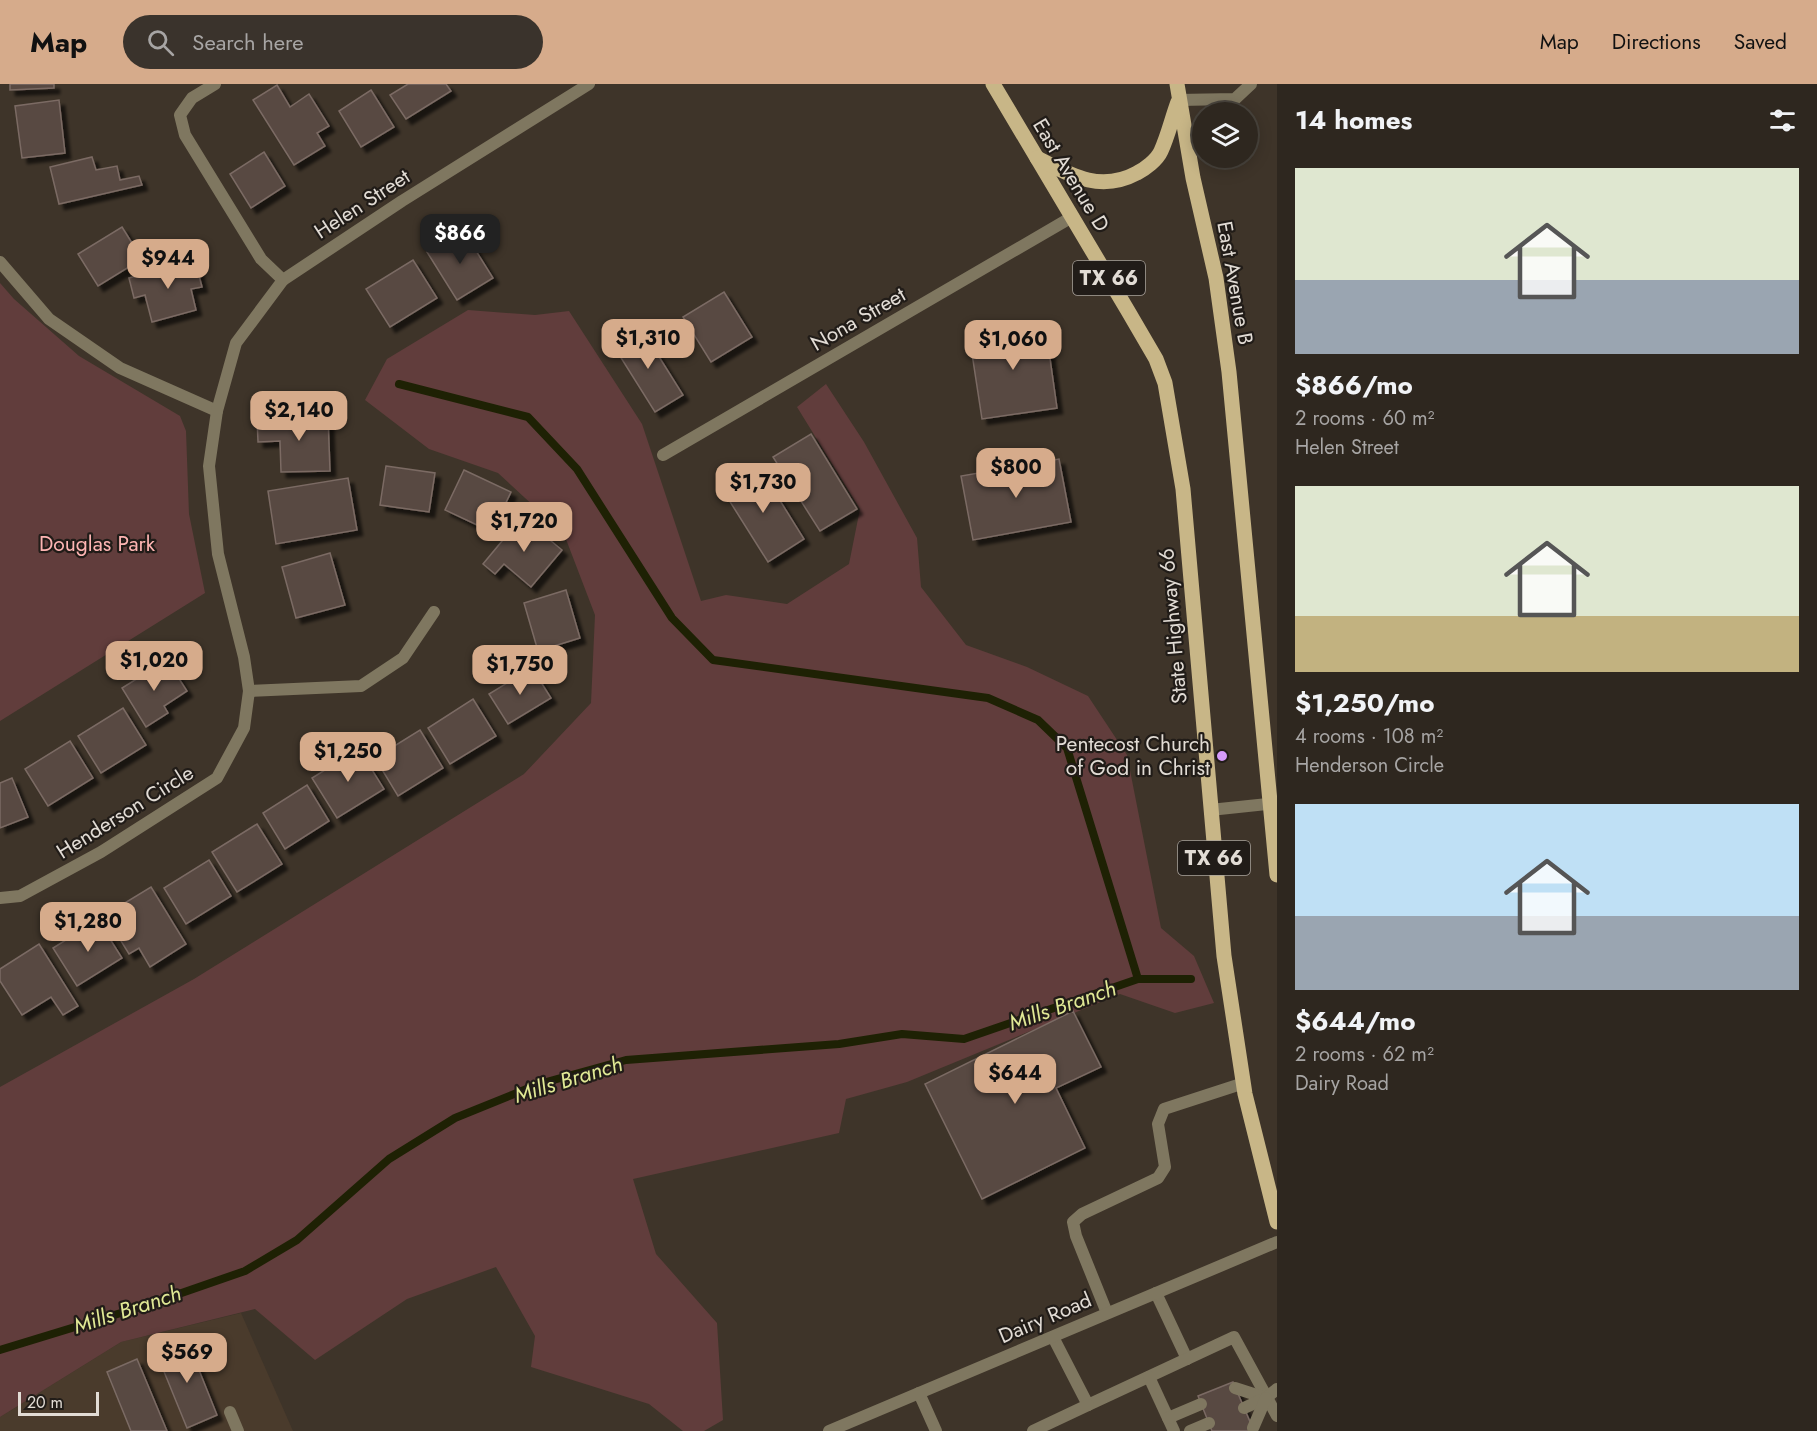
<!DOCTYPE html>
<html lang="en">
<head>
<meta charset="utf-8">
<style>
	:root { --surface:#2e271f; --page:#3a332c; --text:#f1f3f6; --muted:#a7a5a4; --line:#49443d; --accent:#d6ab8b }
	body { margin:0; font-family:Jost,sans-serif; background:var(--page); color:var(--text); height:100vh; display:flex; flex-direction:column; font-size:22px; white-space:nowrap }
	* { box-sizing:border-box; margin:0 }
	p { font-size:20px; color:var(--muted) }
	.icon { flex:none; width:33px; height:33px; fill:none; stroke:currentColor; stroke-width:2; stroke-linecap:round; stroke-linejoin:round }
	.map { position:relative; flex:1; overflow:hidden }
	.details { display:flex; flex-direction:column; background:var(--surface); width:540px }
	.details>* { flex:none }
	.tools { position:absolute; left:1192px; top:18px; display:grid; gap:12px }
	.tools a { display:grid; place-items:center; width:66px; height:66px; border-radius:50%; background:var(--surface); box-shadow:0 3px 15px #0003,0 0 0 2px var(--line); font-size:30px }
	.scale { position:absolute; left:18px; bottom:15px; width:81px; box-sizing:border-box; padding-left:6px; border:3px solid #e2dcd5; border-top:0; font-size:16px; line-height:21px; white-space:nowrap; color:#e2dcd5; -webkit-text-stroke:4px #211c18; paint-order:stroke }
	.price { position:absolute; translate:-50% -51px; padding:0 14px; border-radius:12px; background:var(--accent); color:#111; font-size:20px; line-height:39px; filter:drop-shadow(0 2px 3px #0008) }
	.price::after { content:''; position:absolute; left:50%; top:36px; width:18px; height:14px; margin-left:-9px; background:inherit; clip-path:polygon(0 0,100% 0,50% 100%) }
	.price.current { background:#222; color:#fff }
	ul { padding:0; list-style:none }
	li { display:grid; align-content:center; gap:12px; height:318px; padding:0 18px }
	li span { display:grid; place-items:center; height:186px; border-radius:0px; color:#555 }
	li>.icon { margin-inline-start:auto }
	span .icon { width:108px; height:108px; fill:#fffc; stroke-width:1 }
	li b { font-size:26px }
	h2 { display:flex; justify-content:space-between; align-items:center; height:72px; padding:0 18px; font-size:26px }
	header { display:flex; align-items:center; gap:36px; box-sizing:border-box; height:84px; padding:0 30px; background:var(--accent); color:#111 }
	header strong { font-size:28px }
	nav { display:flex; gap:33px; margin-inline-start:auto; font-size:21px }
	.search { width:420px; height:54px; background:var(--page); display:flex; align-items:center; gap:15px; box-sizing:border-box; padding:0 21px; border-radius:33px; color:var(--muted); font-size:22px }
	main { display:flex; flex:1; min-height:0 }
	.map>svg:first-child { display:block }
	.built { fill:#4a3b2c }
	.green { fill:#613d3c }
	.lines { fill:none; stroke-linecap:round; stroke-linejoin:round }
	.stream { stroke:#1e2104; stroke-width:8 }
	.building { fill:#584943; stroke:#7b6b64; stroke-width:1.5; filter:url(#shadow) }
	.service { stroke:#7f7760; stroke-width:12 }
	.minor { stroke:#7f7760; stroke-width:12 }
	.tertiary { stroke:#7f7760; stroke-width:12 }
	.primary { stroke:#c8b687; stroke-width:15 }
	.poi-dot { fill:#d59bfa; stroke:#211c18; stroke-width:2 }
	.labels { text-anchor:middle; stroke-width:4.5; stroke-linejoin:round; paint-order:stroke }
	.shield { fill:#211c18; stroke:#a8a29c; stroke-width:1.5 }
	.shield-label { font-size:20px; font-weight:bold; fill:#e2dcd5 }
	.street-label { font-size:21px; fill:#e2dcd5; stroke:#211c18 }
	.park-label { font-size:21px; fill:#feb5b3; stroke:#211c18 }
	.poi-label { font-size:21px; fill:#e2dcd5; stroke:#211c18; text-anchor:end }
	.water-label { font-size:22px; font-style:italic; fill:#e1e995; stroke:#211c18 }
</style>
</head>
<body>
<header>
<strong>Map</strong>
<div class="search"><svg class="icon" aria-label="search" viewBox="0 0 24 24"><circle cx="10" cy="10" r="6"/><path d="M15 15l6 6"/></svg>Search here</div>
<nav><a>Map</a><a>Directions</a><a>Saved</a></nav>
</header>
<main>
<div class="map">
<svg width="1277" height="1347" viewBox="0 0 1277 1347">
	<defs>
		<filter id="shadow"><feDropShadow dx="5.5" dy="5.5" stdDeviation="1.5" flood-color="#0009"/></filter>
	</defs>
	<rect width="100%" height="100%" fill="#3e3429"/>
	<polygon class="built" points="241,1229 293,1347 0,1347 0,1333 121,1258"/>
	<g class="green">
		<polygon points="0,199 14,215 79,272 180,332 186,347 189,430 205,509 0,637"/>
		<polygon points="468,226 535,231 569,227 642,340 701,517 726,511 787,520 849,480 860,425 797,323 826,300 864,358 917,454 921,503 966,561 1027,583 1088,612 1127,671 1161,844 1194,872 1214,919 1175,929 1120,910 907,998 846,1015 839,1049 633,1095 656,1170 717,1239 723,1336 704,1347 683,1347 649,1320 531,1283 535,1252 496,1183 407,1215 315,1276 255,1225 121,1258 0,1333 0,1003 194,895 524,690 591,619 595,531 564,450 498,389 429,365 365,316 387,275"/>
	</g>
	<g class="lines">
		<g class="stream">
			<polyline points="399,300 528,333 577,385 672,534 713,576 988,614 1038,636 1067,664 1138,895"/>
			<polyline points="0,1266 147,1221 245,1187 297,1156 389,1075 455,1034 539,1000 626,976 839,960 902,950 964,955 1138,895 1191,895"/>
		</g>
	</g>
	<g class="building">
		<polygon points="10,0 54,0 54,4 10,6"/>
		<polygon points="408,0 446,0 451,7 406,35 390,11"/>
		<polygon points="277,1 290,23 309,10 329,42 317,49 325,62 294,81 253,16"/>
		<polygon points="371,6 394,43 361,63 339,27"/>
		<polygon points="59,16 65,69 22,74 15,22"/>
		<polygon points="264,68 285,102 251,124 230,90"/>
		<polygon points="92,73 96,86 117,82 120,96 139,92 142,101 59,120 50,83"/>
		<polygon points="122,143 142,175 98,202 78,170"/>
		<polygon points="463,146 493,194 457,216 427,168"/>
		<polygon points="195,176 202,203 191,205 196,226 152,238 145,211 134,214 129,194"/>
		<polygon points="413,176 437,214 390,243 366,205"/>
		<polygon points="724,208 752,253 711,278 683,233"/>
		<polygon points="1045,239 1057,324 982,335 969,250"/>
		<polygon points="641,244 683,311 655,328 613,261"/>
		<polygon points="328,332 330,387 281,388 280,357 258,358 257,334"/>
		<polygon points="811,350 857,425 820,447 773,373"/>
		<polygon points="1059,375 1071,438 973,456 961,392"/>
		<polygon points="386,382 435,389 429,428 380,421"/>
		<polygon points="759,383 804,455 768,478 722,405"/>
		<polygon points="464,386 511,408 492,448 445,426"/>
		<polygon points="348,394 357,446 276,460 268,407"/>
		<polygon points="522,433 562,466 531,503 504,480 495,490 483,480"/>
		<polygon points="330,469 345,521 296,534 282,483"/>
		<polygon points="566,506 580,554 538,567 524,519"/>
		<polygon points="167,576 187,607 164,622 168,629 146,643 122,604"/>
		<polygon points="532,584 551,614 508,640 489,610"/>
		<polygon points="473,615 496,652 450,680 428,644"/>
		<polygon points="123,624 146,661 101,689 78,652"/>
		<polygon points="420,646 443,684 398,712 375,674"/>
		<polygon points="70,657 93,694 48,722 25,685"/>
		<polygon points="359,665 384,705 337,734 312,694"/>
		<polygon points="12,694 28,733 0,744 0,699"/>
		<polygon points="307,701 329,737 285,765 263,729"/>
		<polygon points="257,740 282,780 237,808 212,768"/>
		<polygon points="209,776 231,812 186,840 164,804"/>
		<polygon points="151,803 186,860 150,883 139,864 129,870 105,831"/>
		<polygon points="98,836 122,874 77,902 53,864"/>
		<polygon points="39,860 78,922 63,931 51,913 22,931 0,897 0,885"/>
		<polygon points="1073,927 1101,983 1056,1004 1085,1064 982,1115 925,1000"/>
		<polygon points="187,1256 217,1331 187,1344 156,1268"/>
		<polygon points="137,1275 167,1347 131,1347 107,1288"/>
		<polygon points="1233,1298 1254,1347 1212,1347 1198,1312"/>
	</g>
	<g class="lines">
		<g class="service">
			<polyline points="215,0 192,14 180,31 185,51 261,175 283,196"/>
			<polyline points="1178,16 1235,15 1251,0"/>
			<polyline points="1156,1209 1187,1275"/>
			<polyline points="1107,1229 1076,1152 1073,1138 1082,1130 1158,1094 1165,1083 1158,1040 1164,1025 1244,999"/>
			<polyline points="1053,1253 1088,1321 1234,1253 1277,1332"/>
			<polyline points="1149,1293 1174,1347"/>
			<polyline points="1235,1304 1266,1314"/>
			<polyline points="919,1309 936,1347"/>
			<polyline points="1244,1324 1266,1314 1277,1305"/>
			<polyline points="230,1328 238,1347"/>
			<polyline points="1168,1334 1201,1320"/>
			<polyline points="1253,1344 1266,1314"/>
			<polyline points="1033,1347 1088,1321"/>
			<polyline points="1190,1347 1209,1339"/>
		</g>
		<g class="minor">
			<polyline points="0,178 49,235 120,284 217,327"/>
			<polyline points="663,371 1072,133"/>
			<polyline points="249,607 361,602 403,574 434,528"/>
			<polyline points="1210,726 1277,719"/>
			<polyline points="0,814 20,812 101,768 217,694 244,644 249,607 244,573 218,470 209,382 217,327 236,259 283,196 402,117 589,0"/>
		</g>
		<polyline class="tertiary" points="829,1347 1277,1158"/>
		<g class="primary">
			<polyline points="993,0 1128,227 1156,275 1165,299 1183,405 1224,872 1245,1010 1277,1138"/>
			<polyline points="1177,0 1193,94 1216,194 1229,288 1277,791"/>
			<path d="M1037,74C1070,91 1100,109 1137,89C1145,85 1157,76 1161,67C1168,52 1172,34 1178,18"/>
		</g>
	</g>
	<circle class="poi-dot" cx="1222" cy="672" r="6"/>
	<g class="labels">
		<g class="shield">
			<rect x="1073" y="177" width="72" height="34" rx="4.5"/>
			<rect x="1178" y="757" width="72" height="34" rx="4.5"/>
		</g>
		<g class="shield-label">
			<text x="1109" y="201">TX 66</text>
			<text x="1214" y="781">TX 66</text>
		</g>
		<g class="street-label">
			<text transform="translate(1071 91) rotate(59)" y="7">East Avenue D</text>
			<text transform="translate(362 120) rotate(-33)" y="7">Helen Street</text>
			<text transform="translate(1235 199) rotate(80)" y="7">East Avenue B</text>
			<text transform="translate(858 235) rotate(-30)" y="7">Nona Street</text>
			<text transform="translate(1173 542) rotate(-95)" y="7">State Highway 66</text>
			<text transform="translate(125 728) rotate(-32)" y="7">Henderson Circle</text>
			<text transform="translate(1045 1234) rotate(-23)" y="7">Dairy Road</text>
		</g>
		<g class="park-label">
			<text x="97" y="467">Douglas Park</text>
		</g>
		<g class="poi-label">
			<text x="1210" y="667">Pentecost Church<tspan x="1210" dy="24">of God in Christ</tspan></text>
		</g>
		<g class="water-label">
			<text transform="translate(1062 921) rotate(-19)" y="8">Mills Branch</text>
			<text transform="translate(568 995) rotate(-17)" y="8">Mills Branch</text>
			<text transform="translate(127 1225) rotate(-18)" y="8">Mills Branch</text>
		</g>
	</g>
</svg>
<div class="tools">
<a><svg class="icon" aria-label="layers" viewBox="0 0 24 24"><path d="M12 4l9 5-9 5-9-5zM3 14l9 5 9-5"/></svg></a>
</div>
<div class="scale">20 m</div>
<b class="price current" style="left:460px;top:181px">$866</b>
<b class="price" style="left:168px;top:206px">$944</b>
<b class="price" style="left:648px;top:286px">$1,310</b>
<b class="price" style="left:1013px;top:287px">$1,060</b>
<b class="price" style="left:299px;top:358px">$2,140</b>
<b class="price" style="left:1016px;top:415px">$800</b>
<b class="price" style="left:763px;top:430px">$1,730</b>
<b class="price" style="left:524px;top:469px">$1,720</b>
<b class="price" style="left:154px;top:608px">$1,020</b>
<b class="price" style="left:520px;top:612px">$1,750</b>
<b class="price" style="left:348px;top:699px">$1,250</b>
<b class="price" style="left:88px;top:869px">$1,280</b>
<b class="price" style="left:1015px;top:1021px">$644</b>
<b class="price" style="left:187px;top:1300px">$569</b>
</div>
<section class="details">
<h2>14 homes<svg class="icon" aria-label="filters" viewBox="0 0 24 24"><path d="M4 7h16M4 17h16"/><circle cx="9" cy="7" r="2"/><circle cx="15" cy="17" r="2"/></svg></h2>
<ul>
<li><span style="background:linear-gradient(#dfe7d0 60%,#9aa5b1 0)"><svg class="icon" aria-label="home" viewBox="0 0 24 24"><path d="M3 11l9-7 9 7M6 9v11h12V9"/></svg></span><div><b>$866/mo</b><p>2 rooms · 60 m²</p><p>Helen Street</p></div></li>
<li><span style="background:linear-gradient(#dfe7d0 70%,#c2b280 0)"><svg class="icon" aria-label="home" viewBox="0 0 24 24"><path d="M3 11l9-7 9 7M6 9v11h12V9"/></svg></span><div><b>$1,250/mo</b><p>4 rooms · 108 m²</p><p>Henderson Circle</p></div></li>
<li><span style="background:linear-gradient(#bfe0f5 60%,#9aa5b1 0)"><svg class="icon" aria-label="home" viewBox="0 0 24 24"><path d="M3 11l9-7 9 7M6 9v11h12V9"/></svg></span><div><b>$644/mo</b><p>2 rooms · 62 m²</p><p>Dairy Road</p></div></li>
</ul>
</section>
</main>
</body>
</html>
